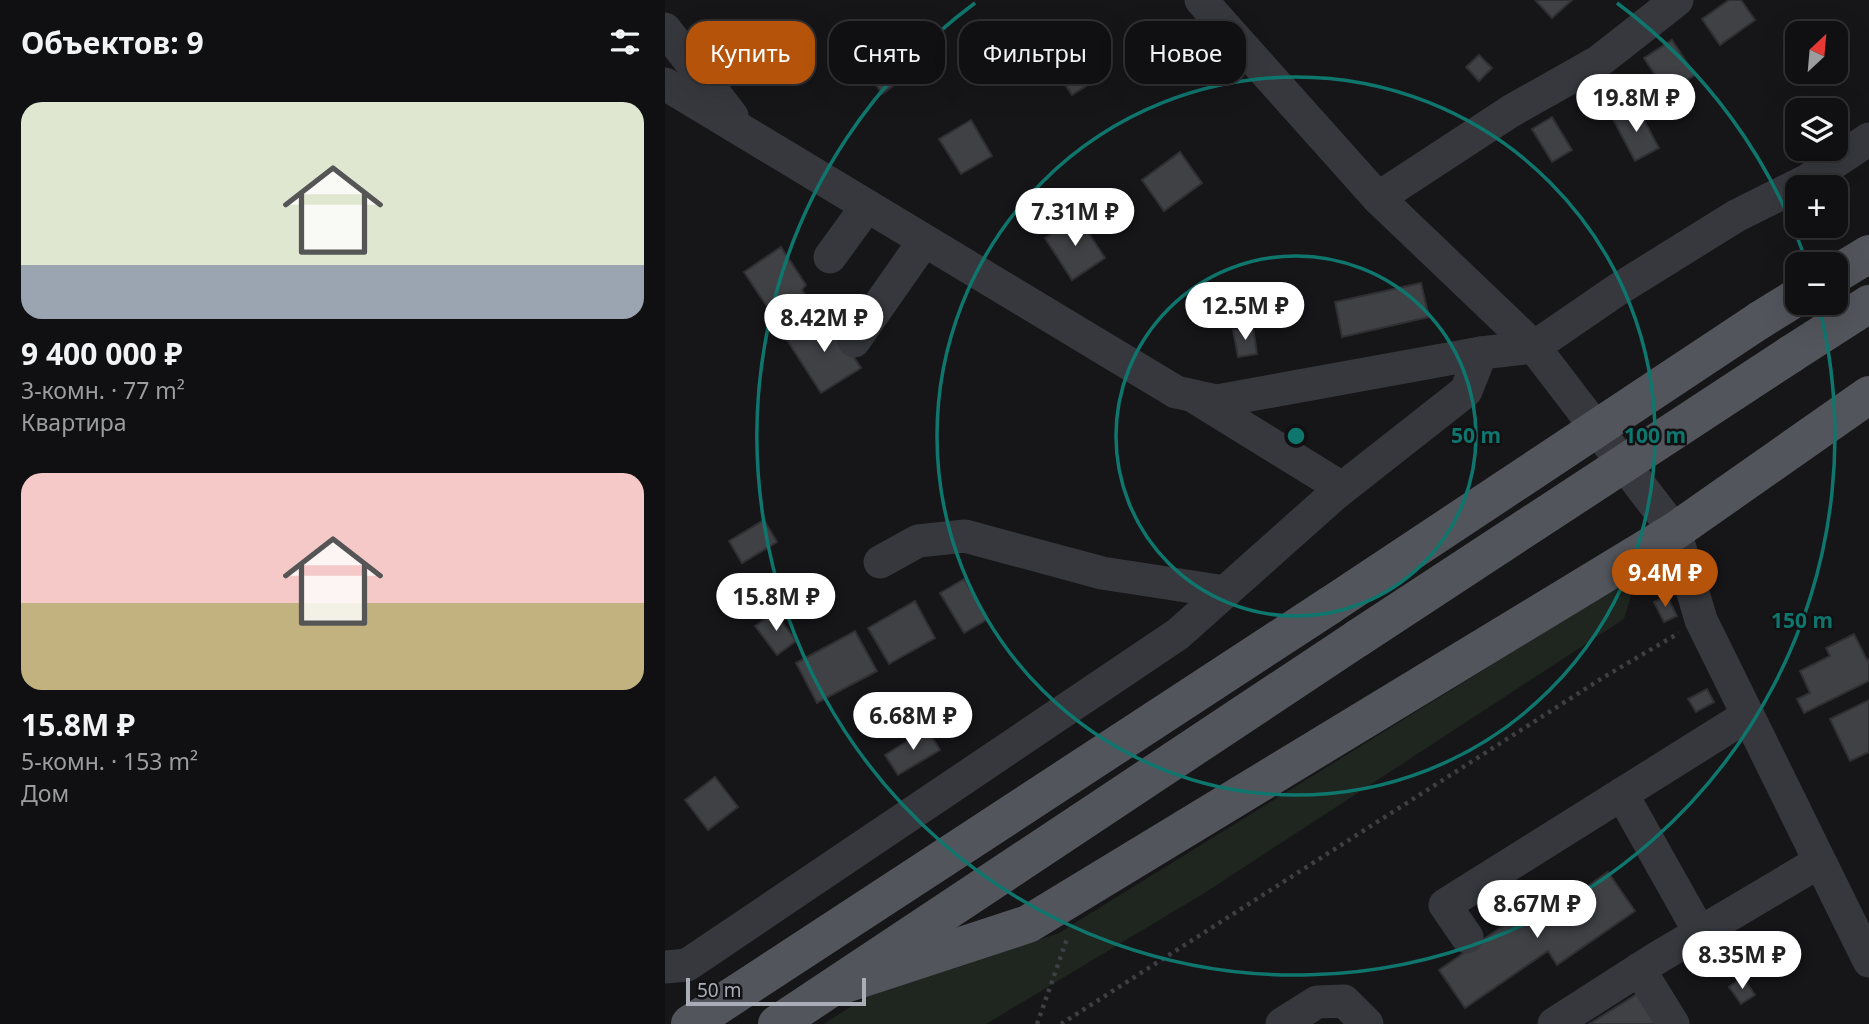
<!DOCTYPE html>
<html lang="ru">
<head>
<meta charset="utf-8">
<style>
	:root { --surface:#101012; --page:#19191b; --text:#f1f3f6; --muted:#9c9d9f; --line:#303032; --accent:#b45309 }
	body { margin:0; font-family:"Noto Sans",sans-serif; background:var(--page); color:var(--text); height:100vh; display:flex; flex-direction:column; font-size:26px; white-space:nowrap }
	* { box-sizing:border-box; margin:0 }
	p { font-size:23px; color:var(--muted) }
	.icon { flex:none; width:38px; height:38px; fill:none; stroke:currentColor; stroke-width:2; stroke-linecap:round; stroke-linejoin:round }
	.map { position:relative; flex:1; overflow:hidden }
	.drawer { display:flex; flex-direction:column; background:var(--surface); width:665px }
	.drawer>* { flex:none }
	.guide { position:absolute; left:21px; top:21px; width:665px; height:63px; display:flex; gap:14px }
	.needle { width:46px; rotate:26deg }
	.controls { position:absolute; left:1120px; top:21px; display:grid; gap:14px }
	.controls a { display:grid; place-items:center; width:63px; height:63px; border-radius:14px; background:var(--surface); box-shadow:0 7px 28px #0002,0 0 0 2px var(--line); font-size:35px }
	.scale { position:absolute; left:21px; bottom:18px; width:180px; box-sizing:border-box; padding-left:7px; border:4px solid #a8adb8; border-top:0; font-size:19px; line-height:24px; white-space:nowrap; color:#a8adb8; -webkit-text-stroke:5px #111113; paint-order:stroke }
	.price { position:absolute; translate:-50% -60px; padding:0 16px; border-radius:24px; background:#fff; color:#222; font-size:23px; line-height:46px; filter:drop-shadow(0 2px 4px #0008) }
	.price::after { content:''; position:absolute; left:50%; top:42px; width:21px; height:16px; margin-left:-10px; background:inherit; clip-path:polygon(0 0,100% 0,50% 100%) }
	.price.active { background:var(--accent); color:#fff }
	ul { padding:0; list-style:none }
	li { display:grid; align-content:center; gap:14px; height:371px; padding:0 21px }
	li span { display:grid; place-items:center; height:217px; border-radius:21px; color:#555 }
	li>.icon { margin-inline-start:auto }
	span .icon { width:126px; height:126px; fill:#fffc; stroke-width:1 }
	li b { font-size:30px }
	h2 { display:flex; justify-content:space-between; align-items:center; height:84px; padding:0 21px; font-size:30px }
	.chip { padding:0 24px; border-radius:21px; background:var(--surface); box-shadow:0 7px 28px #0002,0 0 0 2px var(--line); font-size:24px; line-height:63px }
	.chip.active { background:var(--accent); color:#fff }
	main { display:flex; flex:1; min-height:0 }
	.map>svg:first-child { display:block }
	.green { fill:#1e261f }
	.building { fill:#404145; stroke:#303034; stroke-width:2 }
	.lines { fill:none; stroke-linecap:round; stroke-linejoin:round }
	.path { stroke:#3d3f44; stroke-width:4.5; stroke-dasharray:3.5 5; stroke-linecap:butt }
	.minor { stroke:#37383d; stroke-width:33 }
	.major { stroke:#53555c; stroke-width:38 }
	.major-bridge { stroke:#53555c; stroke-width:38 }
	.ring { fill:none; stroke:#0f766e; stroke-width:3.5 }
	.centre { fill:#0f766e; stroke:#111113; stroke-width:3.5 }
	.ring-label { font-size:21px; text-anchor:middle; font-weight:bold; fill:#0f766e; stroke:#111113; stroke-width:5; stroke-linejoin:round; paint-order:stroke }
</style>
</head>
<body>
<main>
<section class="drawer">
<h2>Объектов: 9<svg class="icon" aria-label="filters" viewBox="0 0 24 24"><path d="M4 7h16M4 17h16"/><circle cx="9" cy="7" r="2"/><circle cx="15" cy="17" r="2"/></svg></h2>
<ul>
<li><span style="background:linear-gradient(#dfe7d0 75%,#9aa5b1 0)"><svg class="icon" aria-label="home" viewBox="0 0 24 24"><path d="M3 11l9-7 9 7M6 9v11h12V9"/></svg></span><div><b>9 400 000 ₽</b><p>3-комн. · 77 m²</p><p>Квартира</p></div></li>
<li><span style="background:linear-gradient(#f6c9c9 60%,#c2b280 0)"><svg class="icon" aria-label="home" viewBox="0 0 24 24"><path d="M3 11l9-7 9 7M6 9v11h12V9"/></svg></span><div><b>15.8M ₽</b><p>5-комн. · 153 m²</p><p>Дом</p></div></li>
</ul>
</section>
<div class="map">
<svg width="1204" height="1024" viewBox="0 0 1204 1024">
	<rect width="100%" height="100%" fill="#161618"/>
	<polygon class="green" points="972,575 959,619 541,892 321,1024 159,1024 218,986 392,934"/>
	<g class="building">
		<polygon points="870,0 907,0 887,18"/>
		<polygon points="1064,0 1076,0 1090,20 1055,45 1037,19"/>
		<polygon points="421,36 444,71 407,95 384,59"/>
		<polygon points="1007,40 1030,75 1002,93 979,58"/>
		<polygon points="814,55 827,68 814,81 801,67"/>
		<polygon points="218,62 232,83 217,94 203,72"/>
		<polygon points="972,107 994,148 970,161 948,119"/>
		<polygon points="887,117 907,150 887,162 867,129"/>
		<polygon points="306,120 327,156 296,174 274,139"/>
		<polygon points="515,152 537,183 499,211 477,180"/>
		<polygon points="413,217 440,258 407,280 380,238"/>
		<polygon points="116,247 141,285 137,290 147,304 121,321 112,307 105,311 79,272"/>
		<polygon points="756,283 764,317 677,337 670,302"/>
		<polygon points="161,314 196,368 156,393 122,340"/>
		<polygon points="588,327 592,354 573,357 568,330"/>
		<polygon points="99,520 112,542 77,563 64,541"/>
		<polygon points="299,579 323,619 299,633 275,593"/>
		<polygon points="1002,596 1012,616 999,622 989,602"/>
		<polygon points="250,601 270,638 224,664 203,628"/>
		<polygon points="110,612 131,641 112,655 90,626"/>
		<polygon points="190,631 212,671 152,703 131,663"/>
		<polygon points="1189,634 1202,660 1204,659 1204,681 1139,713 1132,699 1145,693 1135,671 1165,656 1161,648"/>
		<polygon points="1042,689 1049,702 1031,712 1023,699"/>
		<polygon points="1204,700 1204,752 1185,761 1165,719"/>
		<polygon points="262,729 275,750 233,775 220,755"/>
		<polygon points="50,777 73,807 43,830 20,800"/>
		<polygon points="943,872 970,911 892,965 883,951 800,1008 774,970 861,910 870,923"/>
		<polygon points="1078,977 1090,995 1076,1004 1064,987"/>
		<polygon points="972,994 991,1024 924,1024"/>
	</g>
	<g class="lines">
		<g class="path">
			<polyline points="372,1024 403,936"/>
			<polyline points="396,1024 939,677 1014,633"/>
		</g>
		<g class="minor">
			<polyline points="536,0 713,198 869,347 952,290 1071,216 1143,180 1204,139"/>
			<polyline points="0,29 67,116"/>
			<polyline points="0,84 511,392 552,401 816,353 869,347 1010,531 1036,620 1204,961"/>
			<polyline points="713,198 846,111 933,62 1012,0"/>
			<polyline points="165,257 202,206"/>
			<polyline points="189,341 259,241"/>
			<polyline points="531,398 677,488"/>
			<polyline points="215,562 253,541 300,536 437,573 560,592"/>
			<polyline points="957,794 1035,933"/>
			<polyline points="802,937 780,905 1083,715"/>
			<polyline points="0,967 22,965 513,634 670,494 801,391 816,353"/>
			<polyline points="974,969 1008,1024"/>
			<polyline points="617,1024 652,1002 679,1001 702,1024"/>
			<polyline points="889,1024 992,958 1154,862"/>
		</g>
		<g class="major">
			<polyline points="1171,274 1204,254"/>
			<polyline points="1095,320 1132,297"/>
			<polyline points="1126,354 1204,304"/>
			<polyline points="168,988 363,924 1010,531 1204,395"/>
			<polyline points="25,1024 664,606"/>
			<polyline points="112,1024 693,638"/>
		</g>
		<g class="major-bridge">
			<polyline points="664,606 1095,320"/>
			<polyline points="693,638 1126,354"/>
		</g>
	</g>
	<g class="ring">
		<circle cx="631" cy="436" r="180"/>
		<circle cx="631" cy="436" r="359"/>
		<path d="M952 3A539 539 0 0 1 1141 261M1154 306A539 539 0 1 1 310 3"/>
	</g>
	<circle cx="631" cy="436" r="10" class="centre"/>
	<g class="ring-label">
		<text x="811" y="443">50 m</text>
		<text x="990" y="443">100 m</text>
		<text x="1137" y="628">150 m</text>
	</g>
</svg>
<div class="controls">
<a><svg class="needle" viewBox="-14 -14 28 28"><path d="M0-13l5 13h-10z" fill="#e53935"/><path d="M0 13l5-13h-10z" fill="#9c9d9f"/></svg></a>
<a><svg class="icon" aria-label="layers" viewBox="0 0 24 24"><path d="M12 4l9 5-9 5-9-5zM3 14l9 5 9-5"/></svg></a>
<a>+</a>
<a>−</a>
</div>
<div class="scale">50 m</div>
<b class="price" style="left:971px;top:134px">19.8M ₽</b>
<b class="price" style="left:410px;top:248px">7.31M ₽</b>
<b class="price" style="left:580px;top:342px">12.5M ₽</b>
<b class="price" style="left:159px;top:354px">8.42M ₽</b>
<b class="price active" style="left:1000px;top:609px">9.4M ₽</b>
<b class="price" style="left:111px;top:633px">15.8M ₽</b>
<b class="price" style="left:248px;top:752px">6.68M ₽</b>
<b class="price" style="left:872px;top:940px">8.67M ₽</b>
<b class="price" style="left:1077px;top:991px">8.35M ₽</b>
<div class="guide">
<a class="chip active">Купить</a>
<a class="chip">Снять</a>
<a class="chip">Фильтры</a>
<a class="chip">Новое</a>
</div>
</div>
</main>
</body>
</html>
